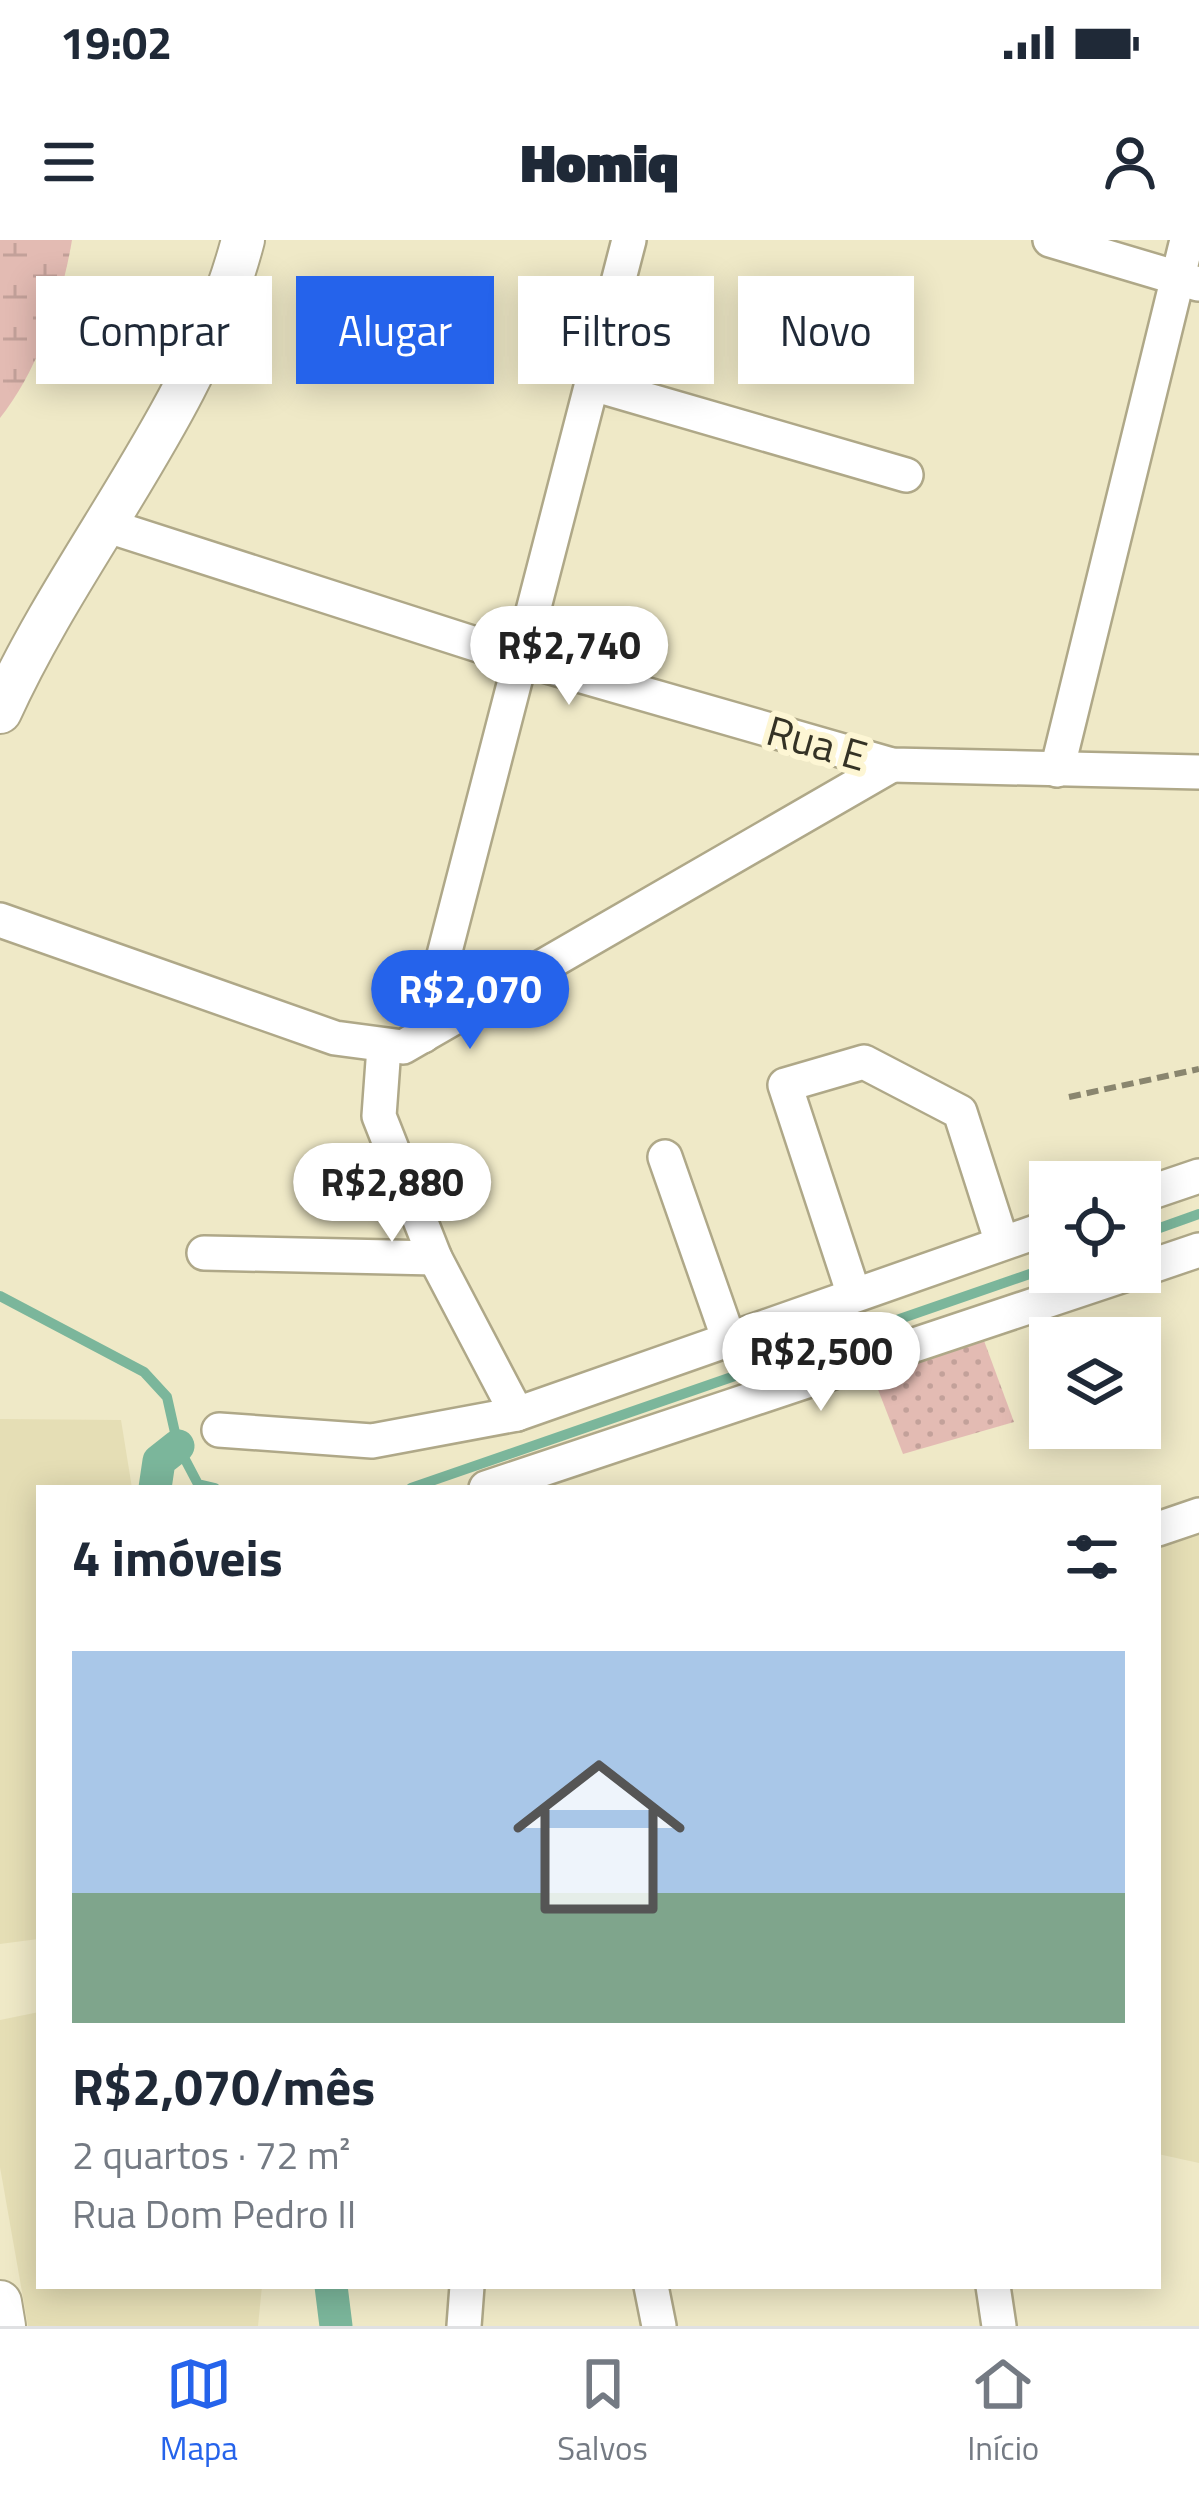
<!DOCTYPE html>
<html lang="pt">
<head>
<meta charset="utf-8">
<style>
	:root { --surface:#fff; --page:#f2f2f3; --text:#1f2937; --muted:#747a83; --line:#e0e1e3; --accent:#2563eb }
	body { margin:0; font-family:"Titillium Web",sans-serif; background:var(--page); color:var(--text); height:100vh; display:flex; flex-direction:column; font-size:45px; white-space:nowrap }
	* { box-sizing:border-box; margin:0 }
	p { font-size:39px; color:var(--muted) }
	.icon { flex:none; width:66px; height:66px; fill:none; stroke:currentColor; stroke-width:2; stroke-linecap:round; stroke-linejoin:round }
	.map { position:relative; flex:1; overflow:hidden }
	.drawer { position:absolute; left:36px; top:1245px; width:1125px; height:804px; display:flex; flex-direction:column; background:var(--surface); border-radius:0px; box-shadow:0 6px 30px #0003 }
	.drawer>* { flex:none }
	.banner { position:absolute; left:36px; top:36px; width:1128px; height:108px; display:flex; gap:24px }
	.controls { position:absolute; left:1029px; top:921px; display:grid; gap:24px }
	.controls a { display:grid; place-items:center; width:132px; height:132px; border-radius:0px; background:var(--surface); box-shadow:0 6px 30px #0003; font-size:60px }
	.price { position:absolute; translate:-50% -102px; padding:0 27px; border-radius:42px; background:#fff; color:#222; font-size:39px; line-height:78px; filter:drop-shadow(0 3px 6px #0008) }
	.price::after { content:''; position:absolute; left:50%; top:72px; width:36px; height:27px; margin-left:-18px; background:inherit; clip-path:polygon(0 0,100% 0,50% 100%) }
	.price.on { background:var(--accent); color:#fff }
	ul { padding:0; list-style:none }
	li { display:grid; align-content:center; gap:24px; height:636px; padding:0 36px }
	li span { display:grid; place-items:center; height:372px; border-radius:0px; color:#555 }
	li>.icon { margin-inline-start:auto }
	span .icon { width:216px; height:216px; fill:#fffc; stroke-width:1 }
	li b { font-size:51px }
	h2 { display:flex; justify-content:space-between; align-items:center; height:144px; padding:0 36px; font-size:51px }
	.pill { padding:0 42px; border-radius:0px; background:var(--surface); box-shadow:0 6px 30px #0003; font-size:42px; line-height:108px }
	.pill.on { background:var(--accent); color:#fff }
	.status { display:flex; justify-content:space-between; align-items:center; height:84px; padding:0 60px; background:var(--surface); direction:ltr }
	.status svg { height:33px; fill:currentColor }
	header { display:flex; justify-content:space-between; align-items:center; height:156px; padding:0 36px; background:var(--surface); font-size:54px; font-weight:800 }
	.menu { display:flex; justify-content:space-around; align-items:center; height:168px; border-top:3px solid var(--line); background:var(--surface); font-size:33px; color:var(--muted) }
	.menu a { display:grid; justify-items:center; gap:6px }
	.menu .on { color:var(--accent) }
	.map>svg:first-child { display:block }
	.built { fill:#e5deb5 }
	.grass { fill:url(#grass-dots) }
	.wetland { fill:url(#wetland-marsh) }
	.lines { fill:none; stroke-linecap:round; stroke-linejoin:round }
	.stream { stroke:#7bb69b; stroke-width:10 }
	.canal { stroke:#7bb69b; stroke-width:33 }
	.minor-casing { stroke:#afa888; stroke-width:38 }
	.major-casing { stroke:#afa888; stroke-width:46 }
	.path { stroke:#8a866f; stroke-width:6; stroke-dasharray:12 6; stroke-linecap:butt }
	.minor { stroke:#fff; stroke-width:33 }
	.major { stroke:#fff; stroke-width:42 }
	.labels { text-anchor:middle; stroke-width:12; stroke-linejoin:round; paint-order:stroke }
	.street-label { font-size:42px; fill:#343225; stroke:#fdf6d4 }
</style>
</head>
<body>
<div class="status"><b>19:02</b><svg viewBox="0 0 49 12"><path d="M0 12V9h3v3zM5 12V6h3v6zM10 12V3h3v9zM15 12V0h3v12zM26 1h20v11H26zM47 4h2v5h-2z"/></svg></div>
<header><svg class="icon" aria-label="menu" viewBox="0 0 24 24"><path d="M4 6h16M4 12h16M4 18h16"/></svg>Homiq<svg class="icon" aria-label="person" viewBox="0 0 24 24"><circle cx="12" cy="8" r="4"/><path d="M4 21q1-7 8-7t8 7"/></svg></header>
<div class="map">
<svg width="1199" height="2086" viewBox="0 0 1199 2086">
	<defs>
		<pattern id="grass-dots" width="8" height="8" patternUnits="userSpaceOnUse" patternTransform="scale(3)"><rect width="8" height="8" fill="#e3bbb3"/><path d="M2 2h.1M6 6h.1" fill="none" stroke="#c3a19a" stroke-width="1.8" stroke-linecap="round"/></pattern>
		<pattern id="wetland-marsh" width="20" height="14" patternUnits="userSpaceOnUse" patternTransform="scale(3)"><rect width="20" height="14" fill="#e3bbb3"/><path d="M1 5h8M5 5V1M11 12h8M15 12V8" fill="none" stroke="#c3a19a"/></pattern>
	</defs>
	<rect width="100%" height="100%" fill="#efe9c7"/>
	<g class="built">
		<polygon points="0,1179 121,1180 132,1248 39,1248 38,1699 0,1704"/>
		<polygon points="1199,1291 1199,1923 1158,1914 1158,1301"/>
		<polygon points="39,1772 39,2046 262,2046 258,2086 28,2086 0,1927 0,1780"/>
	</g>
	<polygon class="grass" points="983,1098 1014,1182 903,1214 872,1134"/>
	<path class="wetland" d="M0,0H72C62,60 38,130 0,178Z"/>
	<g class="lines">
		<g class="stream">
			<polyline points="1140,995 1199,974"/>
			<polyline points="0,1056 144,1132 167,1157 178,1206 198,1244 215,1248"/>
			<polyline points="411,1248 1050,1027"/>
		</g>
		<g class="canal">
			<polyline points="155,1248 159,1221 178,1206"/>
			<polyline points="331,2046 336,2086"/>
		</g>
		<defs>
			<g id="minor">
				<polyline points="1050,0 1198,44"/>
				<polyline points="596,145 906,235"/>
				<polyline points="102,284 519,418 892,525 1199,532"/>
				<polyline points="1057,530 1187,0"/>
				<polyline points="0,680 335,798 403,807 892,525"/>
				<polyline points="423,796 629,0"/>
				<polyline points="384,807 379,876 435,1018 517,1174"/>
				<polyline points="665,917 729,1100"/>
				<polyline points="1140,956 1199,936"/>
				<polyline points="204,1013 435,1018"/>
				<polyline points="1140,1030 1199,1010"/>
				<polyline points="854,1055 785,845 864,822 960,872 1002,1003"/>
				<polyline points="219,1190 372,1201 517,1174 1050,987"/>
				<polyline points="486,1248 1133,1032"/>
				<polyline points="1158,1289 1199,1275"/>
				<polyline points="651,2046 659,2086"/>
				<polyline points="993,2046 999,2086"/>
				<polyline points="464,2086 467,2046"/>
			</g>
			<g id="major">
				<path d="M0,472C73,311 198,173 243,0"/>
				<polyline points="0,2062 4,2086"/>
			</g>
		</defs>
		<use href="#minor" class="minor-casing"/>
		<use href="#major" class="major-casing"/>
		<polyline class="path" points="1069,857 1199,829"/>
		<use href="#minor" class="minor"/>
		<use href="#major" class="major"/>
	</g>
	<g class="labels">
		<g class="street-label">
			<text transform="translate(817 503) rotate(16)" y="15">Rua E</text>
		</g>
	</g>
</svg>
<div class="controls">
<a><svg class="icon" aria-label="locate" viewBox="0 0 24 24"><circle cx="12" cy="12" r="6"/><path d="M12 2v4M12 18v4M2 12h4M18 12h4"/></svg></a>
<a><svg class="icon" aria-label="layers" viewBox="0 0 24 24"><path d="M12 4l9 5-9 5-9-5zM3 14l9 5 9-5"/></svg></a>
</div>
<b class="price" style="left:569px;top:468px">R$2,740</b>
<b class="price on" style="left:470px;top:812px">R$2,070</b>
<b class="price" style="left:392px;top:1005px">R$2,880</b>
<b class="price" style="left:821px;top:1174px">R$2,500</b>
<div class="banner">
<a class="pill">Comprar</a>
<a class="pill on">Alugar</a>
<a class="pill">Filtros</a>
<a class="pill">Novo</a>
</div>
<section class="drawer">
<h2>4 imóveis<svg class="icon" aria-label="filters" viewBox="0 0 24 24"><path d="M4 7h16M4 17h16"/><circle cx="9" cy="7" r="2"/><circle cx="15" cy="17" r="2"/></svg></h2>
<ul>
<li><span style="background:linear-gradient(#a9c7e8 65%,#7fa58c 0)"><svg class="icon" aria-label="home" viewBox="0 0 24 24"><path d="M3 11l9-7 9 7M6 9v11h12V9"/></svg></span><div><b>R$2,070/mês</b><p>2 quartos · 72 m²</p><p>Rua Dom Pedro II</p></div></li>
</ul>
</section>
</div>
<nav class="menu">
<a class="on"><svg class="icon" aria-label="map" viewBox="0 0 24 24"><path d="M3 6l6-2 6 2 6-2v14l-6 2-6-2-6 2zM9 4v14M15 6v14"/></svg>Mapa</a>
<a><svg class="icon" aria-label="saved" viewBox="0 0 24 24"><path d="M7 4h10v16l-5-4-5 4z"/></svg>Salvos</a>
<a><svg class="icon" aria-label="home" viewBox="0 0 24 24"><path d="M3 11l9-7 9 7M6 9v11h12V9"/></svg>Início</a>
</nav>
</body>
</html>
